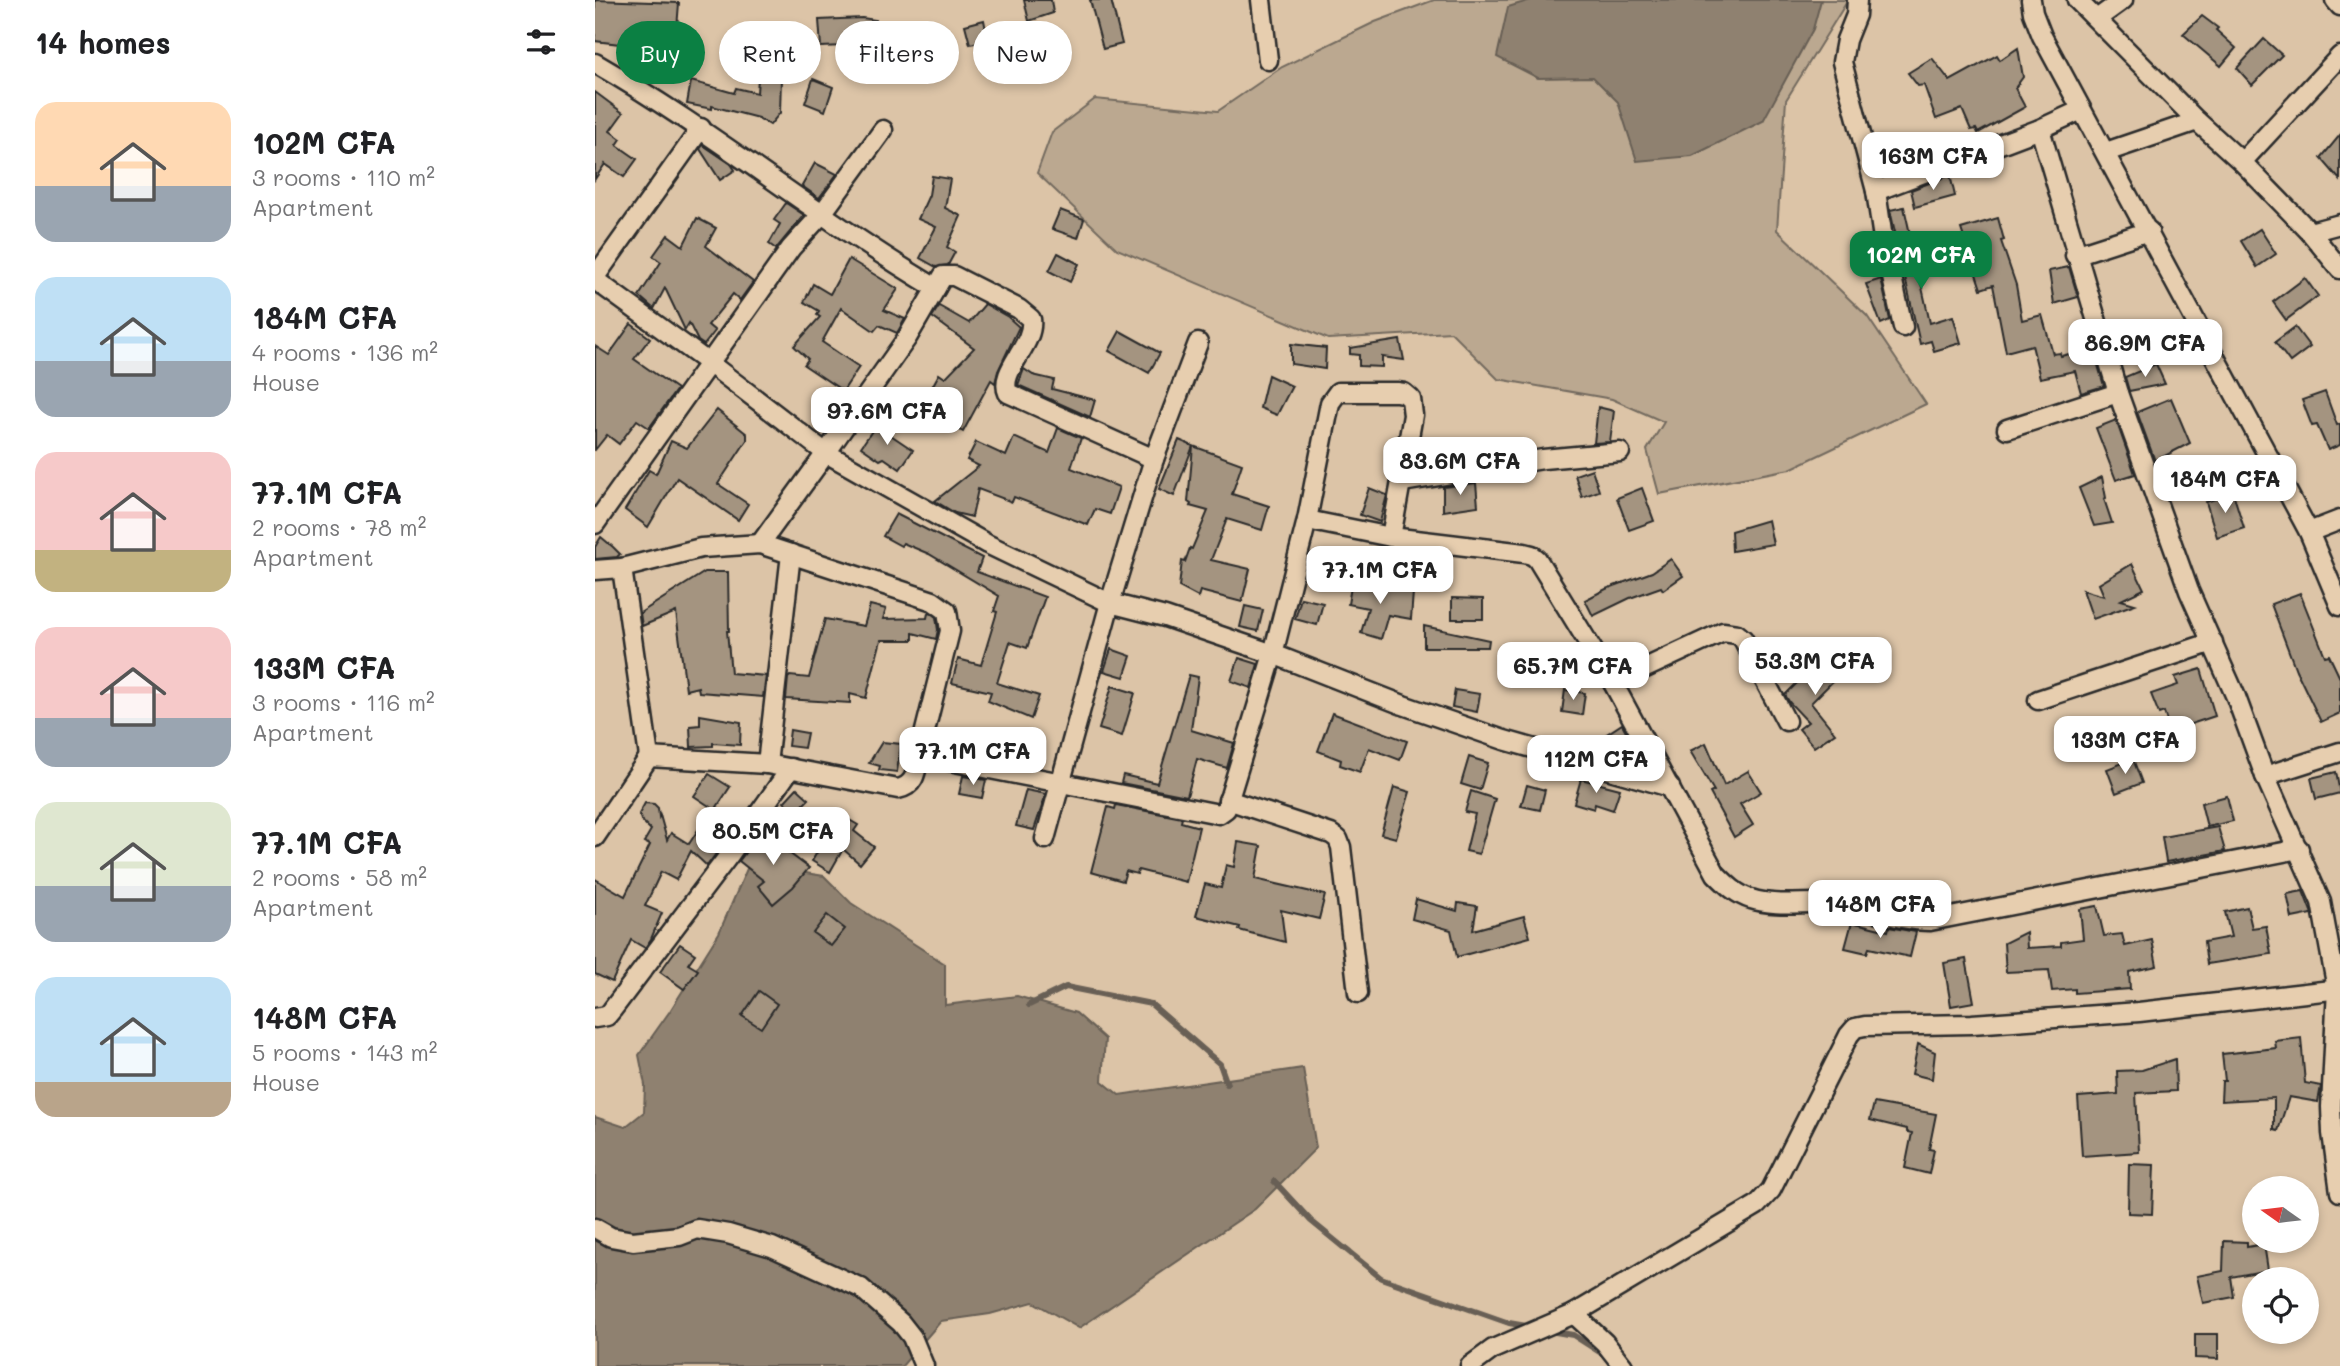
<!DOCTYPE html>
<html lang="en">
<head>
<meta charset="utf-8">
<style>
	:root { --surface:#fff; --page:#f2f2f2; --text:#202124; --muted:#757577; --accent:#0b8043 }
	body { margin:0; font-family:Mali,sans-serif; background:var(--page); color:var(--text); height:100vh; display:flex; flex-direction:column; font-size:26px; white-space:nowrap }
	* { box-sizing:border-box; margin:0 }
	p { font-size:23px; color:var(--muted) }
	.icon { flex:none; width:38px; height:38px; fill:none; stroke:currentColor; stroke-width:2; stroke-linecap:round; stroke-linejoin:round }
	.map { position:relative; flex:1; overflow:hidden }
	.details { display:flex; flex-direction:column; background:var(--surface); width:595px }
	.details>* { flex:none }
	.hud { position:absolute; left:21px; top:21px; width:665px; height:63px; display:flex; gap:14px }
	.needle { width:46px; rotate:284deg }
	.fabs { position:absolute; left:1647px; top:1176px; display:grid; gap:14px }
	.fabs a { display:grid; place-items:center; width:77px; height:77px; border-radius:50%; background:var(--surface); box-shadow:0 4px 10px #0003; font-size:35px }
	.price { position:absolute; translate:-50% -60px; padding:0 16px; border-radius:14px; background:#fff; color:#222; font-size:23px; line-height:46px; filter:drop-shadow(0 2px 4px #0008) }
	.price::after { content:''; position:absolute; left:50%; top:42px; width:21px; height:16px; margin-left:-10px; background:inherit; clip-path:polygon(0 0,100% 0,50% 100%) }
	.price.selected { background:var(--accent); color:#fff }
	ul { padding:0; list-style:none }
	li { display:flex; align-items:center; gap:21px; height:175px; padding:0 35px }
	li span { display:grid; place-items:center; flex:none; width:196px; height:140px; border-radius:21px; color:#555 }
	li>.icon { margin-inline-start:auto }
	span .icon { width:84px; height:84px; fill:#fffc; stroke-width:1 }
	li b { font-size:30px }
	h2 { display:flex; justify-content:space-between; align-items:center; height:84px; padding:0 35px; font-size:30px }
	.tag { padding:0 24px; border-radius:32px; background:var(--surface); box-shadow:0 4px 10px #0003; font-size:24px; line-height:63px }
	.tag.selected { background:var(--accent); color:#fff }
	main { display:flex; flex:1; min-height:0 }
	.map>svg:first-child { display:block }
	.green { fill:#bba890; stroke:#736a5e; stroke-width:2 }
	.water { fill:#8f8170; stroke:#675f54; stroke-width:2 }
	.lines { fill:none; stroke-linecap:round; stroke-linejoin:round }
	.stream { stroke:#675f54; stroke-width:6 }
	.building { fill:#a49480; stroke:#2b2b2b; stroke-width:2 }
	.minor-casing { stroke:#2b2b2b; stroke-width:23 }
	.minor { stroke:#e7ceaf; stroke-width:18 }
</style>
</head>
<body>
<main>
<section class="details">
<h2>14 homes<svg class="icon" aria-label="filters" viewBox="0 0 24 24"><path d="M4 7h16M4 17h16"/><circle cx="9" cy="7" r="2"/><circle cx="15" cy="17" r="2"/></svg></h2>
<ul>
<li><span style="background:linear-gradient(#ffd9b3 60%,#9aa5b1 0)"><svg class="icon" aria-label="home" viewBox="0 0 24 24"><path d="M3 11l9-7 9 7M6 9v11h12V9"/></svg></span><div><b>102M CFA</b><p>3 rooms · 110 m²</p><p>Apartment</p></div></li>
<li><span style="background:linear-gradient(#bfe0f5 60%,#9aa5b1 0)"><svg class="icon" aria-label="home" viewBox="0 0 24 24"><path d="M3 11l9-7 9 7M6 9v11h12V9"/></svg></span><div><b>184M CFA</b><p>4 rooms · 136 m²</p><p>House</p></div></li>
<li><span style="background:linear-gradient(#f6c9c9 70%,#c2b280 0)"><svg class="icon" aria-label="home" viewBox="0 0 24 24"><path d="M3 11l9-7 9 7M6 9v11h12V9"/></svg></span><div><b>77.1M CFA</b><p>2 rooms · 78 m²</p><p>Apartment</p></div></li>
<li><span style="background:linear-gradient(#f6c9c9 65%,#9aa5b1 0)"><svg class="icon" aria-label="home" viewBox="0 0 24 24"><path d="M3 11l9-7 9 7M6 9v11h12V9"/></svg></span><div><b>133M CFA</b><p>3 rooms · 116 m²</p><p>Apartment</p></div></li>
<li><span style="background:linear-gradient(#dfe7d0 60%,#9aa5b1 0)"><svg class="icon" aria-label="home" viewBox="0 0 24 24"><path d="M3 11l9-7 9 7M6 9v11h12V9"/></svg></span><div><b>77.1M CFA</b><p>2 rooms · 58 m²</p><p>Apartment</p></div></li>
<li><span style="background:linear-gradient(#bfe0f5 75%,#b9a48a 0)"><svg class="icon" aria-label="home" viewBox="0 0 24 24"><path d="M3 11l9-7 9 7M6 9v11h12V9"/></svg></span><div><b>148M CFA</b><p>5 rooms · 143 m²</p><p>House</p></div></li>
</ul>
</section>
<div class="map">
<svg width="1745" height="1366" viewBox="0 0 1745 1366">
	<rect width="100%" height="100%" fill="#dcc4a7"/>
	<filter id="ink" filterUnits="userSpaceOnUse"><feTurbulence type="fractalNoise" baseFrequency=".0143" numOctaves="2"/><feDisplacementMap in="SourceGraphic" scale="14" xChannelSelector="R" yChannelSelector="G"/><feConvolveMatrix kernelMatrix="1 2 1 2 8 2 1 2 1" color-interpolation-filters="sRGB"/></filter>
	<g filter="url(#ink)">
		<polygon class="green" points="839,0 1253,0 1191,100 1182,230 1272,316 1331,404 1195,469 1064,494 1052,450 1069,422 1017,399 903,379 856,332 733,339 522,249 442,173 457,132 500,99 623,111 687,67 780,22"/>
		<g class="water">
			<polygon points="936,0 1226,0 1218,29 1168,121 1097,156 1042,161 1023,102 998,77 943,78 902,57 913,7"/>
			<polygon points="154,864 229,876 256,903 350,964 350,1005 422,996 481,1013 510,1039 507,1081 524,1095 708,1068 721,1148 660,1209 484,1328 438,1302 395,1314 346,1321 307,1366 0,1366 0,1117 30,1127 49,1112 50,1085 44,1055 75,1011 124,933"/>
		</g>
		<g class="lines">
			<g class="stream">
				<polyline points="434,1005 471,987 556,1004 625,1064 632,1084"/>
				<polyline points="679,1181 716,1221 786,1278 914,1323 937,1327"/>
				<polyline points="955,1331 978,1335 1014,1358"/>
			</g>
		</g>
		<g class="building">
			<polygon points="0,0 84,3 82,28 60,26 58,48 0,41"/>
			<polygon points="429,0 456,0 458,13 434,21"/>
			<polygon points="495,0 516,0 527,44 508,49"/>
			<polygon points="1607,16 1623,28 1621,30 1641,48 1626,66 1588,34"/>
			<polygon points="267,18 281,20 278,46 248,43 249,46 226,47 224,20"/>
			<polygon points="389,20 393,40 375,44 370,25"/>
			<polygon points="1669,39 1687,55 1657,85 1642,68"/>
			<polygon points="1423,48 1428,77 1420,88 1430,107 1383,133 1381,129 1376,130 1367,109 1341,119 1329,85 1323,86 1313,73 1337,58 1355,81 1402,55 1405,60"/>
			<polygon points="163,77 186,78 185,113 175,125 163,118 117,106 117,109 92,104 96,81 139,93 141,88 162,93"/>
			<polygon points="218,79 238,87 230,111 210,103"/>
			<polygon points="0,92 28,113 15,131 26,139 22,145 42,159 29,177 10,164 0,179"/>
			<polygon points="1745,135 1745,180 1726,158"/>
			<polygon points="108,145 136,164 140,170 125,180 105,149"/>
			<polygon points="220,163 242,174 224,198 207,186"/>
			<polygon points="1355,175 1360,196 1320,207 1316,190"/>
			<polygon points="337,176 355,179 350,208 366,216 352,247 360,252 353,265 341,267 325,258 341,227 323,219 334,195"/>
			<polygon points="191,203 209,215 181,249 174,244 185,224 179,220"/>
			<polygon points="1309,207 1335,323 1358,316 1366,343 1339,351 1336,341 1325,344 1295,210"/>
			<polygon points="465,210 489,219 483,238 457,229"/>
			<polygon points="102,218 121,228 111,246 158,282 145,300 138,294 113,325 120,331 109,345 103,341 94,323 90,330 70,288 59,309 44,296 66,262 58,256 73,235 88,246"/>
			<polygon points="1403,218 1409,240 1406,241 1421,285 1427,320 1447,315 1458,354 1465,353 1466,356 1498,348 1509,386 1486,393 1480,371 1445,378 1437,345 1411,352 1398,285 1386,289 1366,229"/>
			<polygon points="1665,229 1681,254 1662,267 1646,241"/>
			<polygon points="463,253 484,264 475,282 454,271"/>
			<polygon points="254,259 303,289 289,310 310,319 302,333 284,325 279,331 246,308 227,342 264,367 248,391 209,365 213,359 199,346 225,317 222,315 224,311 209,302 218,284 235,294"/>
			<polygon points="1474,267 1483,297 1459,304 1454,271"/>
			<polygon points="1710,278 1723,296 1691,320 1678,302"/>
			<polygon points="1286,279 1295,320 1286,324 1271,284"/>
			<polygon points="390,304 413,317 424,327 403,371 400,383 396,380 368,432 331,411 336,401 331,398 344,374 350,378 379,348 337,317 344,306 374,323"/>
			<polygon points="36,324 55,338 39,359 82,389 54,428 42,420 24,444 12,435 0,450 0,346 14,355"/>
			<polygon points="1700,327 1715,347 1695,362 1680,342"/>
			<polygon points="525,331 565,353 554,373 514,351"/>
			<polygon points="805,340 809,360 787,357 787,367 764,366 764,355 755,354 755,348"/>
			<polygon points="696,344 731,348 730,369 696,364"/>
			<polygon points="1561,364 1570,384 1534,391 1530,377"/>
			<polygon points="429,369 438,375 459,380 457,389 500,400 495,417 423,385"/>
			<polygon points="673,375 697,386 682,415 665,408"/>
			<polygon points="1730,392 1742,425 1745,424 1745,445 1733,450 1722,425 1717,426 1707,400"/>
			<polygon points="1576,398 1595,443 1560,461 1542,412"/>
			<polygon points="1003,407 1019,411 1015,442 999,443"/>
			<polygon points="122,410 152,434 152,440 123,484 153,504 143,520 82,478 53,527 30,510 54,470 61,474 76,441 92,448"/>
			<polygon points="1521,420 1540,474 1521,480 1501,428"/>
			<polygon points="281,425 318,450 305,469 289,458 285,460 266,447"/>
			<polygon points="463,428 486,438 476,468 524,487 515,514 500,509 493,525 419,497 417,502 383,489 377,517 360,513 340,501 384,466 372,460 381,442 411,456 419,437 454,453"/>
			<polygon points="584,440 598,446 579,496 564,489"/>
			<polygon points="598,446 647,464 637,494 674,506 667,530 632,519 616,560 655,569 647,602 605,591 603,597 584,587 587,561 590,562 595,548 597,549 613,511 595,506 596,504 593,502"/>
			<polygon points="997,469 1004,491 987,497 980,475"/>
			<polygon points="1507,477 1511,498 1509,499 1517,523 1499,526 1484,488"/>
			<polygon points="881,483 883,506 848,511 848,487"/>
			<polygon points="774,488 792,495 785,522 765,515"/>
			<polygon points="1047,488 1059,521 1034,530 1022,498"/>
			<polygon points="1638,493 1649,528 1622,537 1611,502"/>
			<polygon points="301,514 387,558 382,572 450,597 432,648 415,642 402,683 444,696 436,719 393,701 396,692 357,683 363,659 386,665 402,612 399,611 404,596 334,554 308,543 306,546 288,536"/>
			<polygon points="1173,520 1178,544 1137,551 1136,531"/>
			<polygon points="6,537 18,547 25,554 22,557 0,559 0,547"/>
			<polygon points="1076,559 1088,576 1068,590 1066,587 1035,598 998,616 990,600 1011,589 1057,572"/>
			<polygon points="1537,564 1549,589 1526,600 1540,604 1498,619 1488,590 1509,596 1504,584"/>
			<polygon points="110,572 133,572 134,631 132,631 136,673 171,676 168,697 104,692 103,687 91,690 81,612 47,626 45,613"/>
			<polygon points="757,581 818,592 816,619 793,615 786,639 766,633 773,608 753,604"/>
			<polygon points="1705,593 1730,656 1734,655 1745,678 1745,713 1726,722 1701,670 1676,604"/>
			<polygon points="706,598 728,603 722,625 700,619"/>
			<polygon points="857,598 888,599 888,619 857,619"/>
			<polygon points="275,605 291,609 288,619 332,618 333,613 337,614 341,617 343,630 341,639 318,633 318,640 286,640 271,698 255,694 255,703 191,699 193,678 195,676 214,678 230,619 269,626"/>
			<polygon points="650,606 668,610 663,631 645,627"/>
			<polygon points="829,626 894,640 893,647 829,647"/>
			<polygon points="516,649 536,656 529,677 509,671"/>
			<polygon points="1234,651 1251,668 1216,703 1240,733 1219,747 1204,729 1213,722 1195,703 1190,695"/>
			<polygon points="644,658 663,664 656,688 636,681"/>
			<polygon points="1606,669 1620,716 1575,731 1569,712 1564,714 1556,694 1583,685 1580,677"/>
			<polygon points="594,675 603,677 596,730 639,743 632,768 602,759 592,796 526,783 528,775 562,783"/>
			<polygon points="517,686 540,693 527,736 504,729"/>
			<polygon points="860,690 885,694 882,712 857,707"/>
			<polygon points="970,690 990,693 987,715 967,712"/>
			<polygon points="737,713 812,741 805,760 774,748 765,772 745,765 746,760 723,751"/>
			<polygon points="105,715 146,722 145,745 118,743 118,746 96,747 95,726 105,725"/>
			<polygon points="1027,724 1038,744 1018,759 1006,756 998,743"/>
			<polygon points="195,730 212,733 209,748 193,746"/>
			<polygon points="287,742 306,744 302,772 284,770 285,766 274,763"/>
			<polygon points="1111,743 1129,785 1153,771 1166,792 1145,804 1158,825 1139,837 1115,793 1119,791 1095,751"/>
			<polygon points="874,757 893,763 885,790 866,784"/>
			<polygon points="1538,759 1547,783 1521,793 1512,769"/>
			<polygon points="1741,772 1745,793 1721,799 1716,778"/>
			<polygon points="114,774 135,787 122,807 144,822 112,866 96,851 81,880 66,872 50,906 67,913 56,939 50,948 36,940 17,982 0,974 0,879 30,896 55,845 49,842 56,830 46,820 44,814 50,803 59,804 63,808 64,817 65,815 72,840 76,833 94,844 117,808 99,796"/>
			<polygon points="368,776 391,780 387,798 364,794"/>
			<polygon points="986,779 1025,789 1018,810 1000,804 999,809 979,803"/>
			<polygon points="932,785 950,790 945,810 926,806"/>
			<polygon points="799,787 815,792 801,838 786,834"/>
			<polygon points="202,788 214,799 200,813 189,802"/>
			<polygon points="431,790 451,794 439,830 421,826"/>
			<polygon points="876,791 900,799 884,854 871,851 880,814 870,812"/>
			<polygon points="1632,796 1638,821 1612,827 1606,803"/>
			<polygon points="521,805 587,818 586,822 604,827 591,882 543,870 542,874 531,871 528,881 496,872 513,807 520,809"/>
			<polygon points="244,814 263,825 259,831 279,847 265,864 248,849 235,872 217,861"/>
			<polygon points="1623,827 1630,851 1571,862 1567,837"/>
			<polygon points="166,832 214,868 198,887 178,904 163,886 169,881 144,861"/>
			<polygon points="643,842 666,846 660,879 730,895 724,919 686,910 690,942 644,930 645,927 601,916 610,884 626,888 631,865 639,867"/>
			<polygon points="1708,891 1717,914 1697,918 1692,894"/>
			<polygon points="821,899 862,911 863,903 882,906 878,930 929,916 935,937 862,957 856,930 817,919"/>
			<polygon points="1502,906 1509,936 1527,934 1530,946 1557,940 1562,966 1534,972 1535,989 1480,993 1480,989 1457,991 1454,970 1411,972 1409,943 1431,932 1432,948 1466,946 1466,942 1488,939 1485,909"/>
			<polygon points="1652,907 1657,928 1671,926 1676,954 1612,964 1609,942 1636,937 1630,912"/>
			<polygon points="232,915 250,929 236,946 218,933"/>
			<polygon points="1257,922 1293,931 1294,927 1321,932 1315,957 1274,948 1272,953 1250,948"/>
			<polygon points="85,944 100,954 93,964 103,970 89,989 65,972"/>
			<polygon points="1371,959 1379,1002 1356,1006 1349,963"/>
			<polygon points="164,991 182,1004 166,1028 147,1016"/>
			<polygon points="1706,1038 1710,1083 1726,1086 1723,1102 1694,1097 1683,1131 1679,1130 1679,1098 1626,1101 1627,1081 1630,1081 1627,1054 1681,1048 1680,1041"/>
			<polygon points="1323,1044 1340,1052 1337,1079 1317,1074"/>
			<polygon points="1580,1059 1581,1091 1541,1093 1544,1152 1487,1156 1483,1097 1523,1094 1522,1071 1547,1070"/>
			<polygon points="1279,1103 1341,1114 1334,1149 1339,1150 1334,1174 1310,1168 1317,1133 1312,1132 1312,1129 1275,1120"/>
			<polygon points="1534,1164 1559,1165 1557,1214 1533,1213"/>
			<polygon points="1629,1241 1652,1242 1652,1247 1669,1244 1673,1270 1636,1277 1639,1297 1608,1303 1602,1276 1628,1271"/>
			<polygon points="1600,1334 1623,1334 1623,1359 1600,1358"/>
		</g>
		<g class="lines">
			<defs>
				<g id="minor">
					<polyline points="666,0 673,60"/>
					<polyline points="1262,0 1261,15 1251,40 1247,62 1281,191 1287,232 1308,327"/>
					<polyline points="1436,0 1438,13 1447,36 1714,532 1745,606"/>
					<polyline points="1482,0 1602,121 1647,162 1715,232 1745,269"/>
					<polyline points="1740,0 1745,6"/>
					<polyline points="1503,18 1528,0"/>
					<path d="M0,63C118,131 223,218 341,288"/>
					<polyline points="1445,129 1523,393 1594,591 1641,697 1670,776 1726,902 1742,989 1736,1107 1737,1133 1745,1192"/>
					<polyline points="1511,152 1602,121"/>
					<polyline points="1647,162 1745,56"/>
					<polyline points="1281,191 1445,129 1486,110"/>
					<polyline points="1715,232 1745,224"/>
					<polyline points="1480,255 1554,231"/>
					<polyline points="0,277 106,128"/>
					<path d="M0,280L114,363L231,453L312,338L348,276H359L424,309L436,319C440,345 403,371 413,393L559,459L515,603L450,839"/>
					<polyline points="1412,429 1523,393"/>
					<polyline points="559,459 603,343"/>
					<polyline points="807,482 948,459 1025,452"/>
					<path d="M712,520L796,537L929,553L937,555L942,559L1018,683L1121,874C1131,884 1142,895 1156,899C1184,908 1215,900 1244,904C1275,908 1304,921 1335,921L1704,849"/>
					<polyline points="0,524 196,248 226,215 288,130"/>
					<polyline points="1714,532 1745,520"/>
					<polyline points="165,544 231,453 392,544 515,603 570,617 678,654 808,705 909,740 1075,787"/>
					<path d="M27,568L54,757L172,764L303,789C321,785 321,771 324,755L624,814L631,809L678,654L712,520L735,403L743,392H802L809,393L816,399L818,415L796,537"/>
					<polyline points="0,570 27,568 106,548 165,544 338,601 352,611 355,631 324,755"/>
					<polyline points="1018,683 1128,632 1142,634 1148,639 1191,721"/>
					<polyline points="1443,700 1618,642"/>
					<polyline points="172,764 196,554"/>
					<polyline points="1670,776 1745,752"/>
					<polyline points="633,800 736,834 743,839 746,847 763,993"/>
					<polyline points="0,837 54,757"/>
					<polyline points="0,1018 12,1016 17,1010 135,854 196,768"/>
					<polyline points="0,1228 16,1237 38,1241 84,1236 102,1229 133,1234 177,1247 266,1288 306,1323 317,1337 329,1366"/>
					<polyline points="979,1314 1010,1343 1028,1366"/>
					<polyline points="875,1366 898,1349 979,1314 1162,1205 1176,1190 1254,1035 1260,1028 1270,1026 1377,1024 1544,1012 1745,989"/>
				</g>
			</defs>
			<use href="#minor" class="minor-casing"/>
			<use href="#minor" class="minor"/>
		</g>
	</g>
</svg>
<div class="fabs">
<a><svg class="needle" viewBox="-14 -14 28 28"><path d="M0-13l5 13h-10z" fill="#e53935"/><path d="M0 13l5-13h-10z" fill="#757577"/></svg></a>
<a><svg class="icon" aria-label="locate" viewBox="0 0 24 24"><circle cx="12" cy="12" r="6"/><path d="M12 2v4M12 18v4M2 12h4M18 12h4"/></svg></a>
</div>
<b class="price" style="left:1338px;top:192px">163M CFA</b>
<b class="price selected" style="left:1326px;top:291px">102M CFA</b>
<b class="price" style="left:1550px;top:379px">86.9M CFA</b>
<b class="price" style="left:292px;top:447px">97.6M CFA</b>
<b class="price" style="left:865px;top:497px">83.6M CFA</b>
<b class="price" style="left:1630px;top:515px">184M CFA</b>
<b class="price" style="left:785px;top:606px">77.1M CFA</b>
<b class="price" style="left:1220px;top:697px">53.3M CFA</b>
<b class="price" style="left:978px;top:702px">65.7M CFA</b>
<b class="price" style="left:1530px;top:776px">133M CFA</b>
<b class="price" style="left:378px;top:787px">77.1M CFA</b>
<b class="price" style="left:1001px;top:795px">112M CFA</b>
<b class="price" style="left:178px;top:867px">80.5M CFA</b>
<b class="price" style="left:1285px;top:940px">148M CFA</b>
<div class="hud">
<a class="tag selected">Buy</a>
<a class="tag">Rent</a>
<a class="tag">Filters</a>
<a class="tag">New</a>
</div>
</div>
</main>
</body>
</html>
